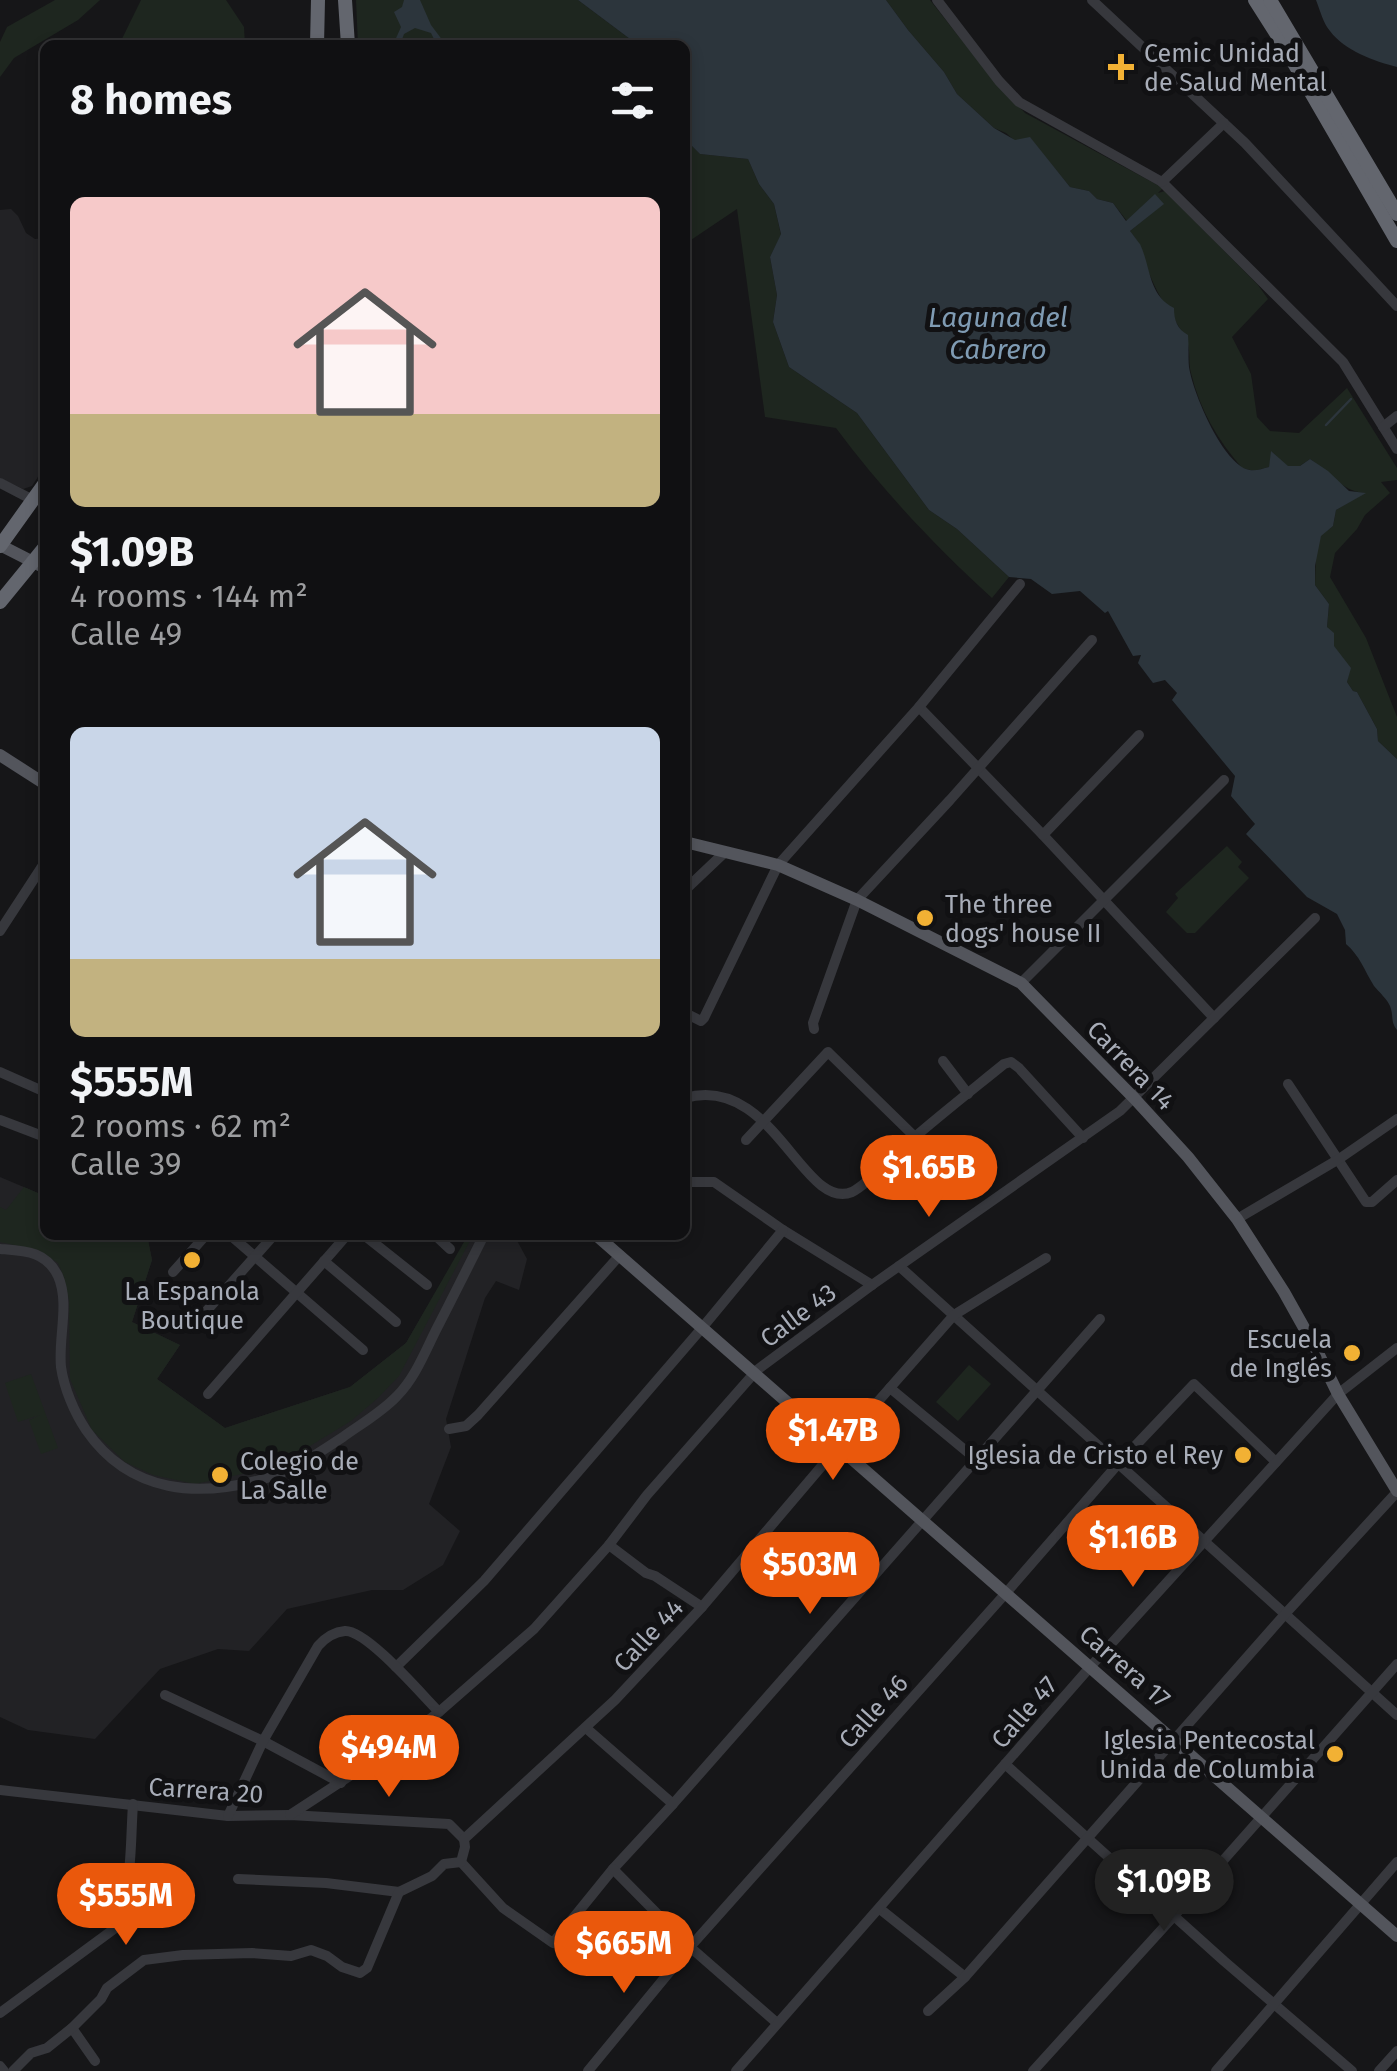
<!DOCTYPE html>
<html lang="en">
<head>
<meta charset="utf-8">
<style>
	:root { --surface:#101012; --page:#19191b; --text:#f1f3f6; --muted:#9c9d9f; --line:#303032; --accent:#ea580c }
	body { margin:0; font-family:"Fira Sans",sans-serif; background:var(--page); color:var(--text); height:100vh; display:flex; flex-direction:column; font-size:38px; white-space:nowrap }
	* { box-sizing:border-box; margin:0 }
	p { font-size:32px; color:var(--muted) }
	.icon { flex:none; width:55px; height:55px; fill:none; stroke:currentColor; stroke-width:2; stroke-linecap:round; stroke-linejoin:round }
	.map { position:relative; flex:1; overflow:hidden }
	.sheet { position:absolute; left:40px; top:40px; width:650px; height:1200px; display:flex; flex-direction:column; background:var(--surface); border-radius:15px; box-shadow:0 5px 15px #0003,0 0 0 2px var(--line) }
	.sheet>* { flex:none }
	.price { position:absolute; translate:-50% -85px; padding:0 22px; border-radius:35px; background:var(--accent); color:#fff; font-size:32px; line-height:65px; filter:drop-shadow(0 2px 5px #0008) }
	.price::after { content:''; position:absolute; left:50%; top:60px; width:30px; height:22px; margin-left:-15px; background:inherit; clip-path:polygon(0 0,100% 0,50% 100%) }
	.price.active { background:#222; color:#fff }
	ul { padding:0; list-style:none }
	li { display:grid; align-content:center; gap:20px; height:530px; padding:0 30px }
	li span { display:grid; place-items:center; height:310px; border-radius:15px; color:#555 }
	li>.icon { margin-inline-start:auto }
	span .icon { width:180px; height:180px; fill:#fffc; stroke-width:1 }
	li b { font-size:42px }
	h2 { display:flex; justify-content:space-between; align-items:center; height:120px; padding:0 30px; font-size:42px }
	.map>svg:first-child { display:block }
	.built { fill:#222225 }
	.green { fill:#1e261f }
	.water { fill:#2c353c }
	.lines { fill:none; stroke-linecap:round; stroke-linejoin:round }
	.stream { stroke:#2c353c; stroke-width:2.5 }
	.minor { stroke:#37383d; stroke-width:10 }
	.major { stroke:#53555c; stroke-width:12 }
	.highway { stroke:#63666e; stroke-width:14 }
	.poi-dot { fill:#f2b134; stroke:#111113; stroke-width:4 }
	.labels { text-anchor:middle; stroke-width:10; stroke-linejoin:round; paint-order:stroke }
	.poi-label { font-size:25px; fill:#a8adb8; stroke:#111113; text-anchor:start }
	.street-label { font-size:25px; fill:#a8adb8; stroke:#111113 }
	.water-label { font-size:28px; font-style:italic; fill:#7f9bb3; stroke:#111113 }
</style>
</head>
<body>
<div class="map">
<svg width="1397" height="2071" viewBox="0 0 1397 2071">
	<rect width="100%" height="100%" fill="#161618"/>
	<g class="built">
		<polygon points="11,209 18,216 26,233 35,239 45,238 45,466 32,486 23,489 0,478 0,210"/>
		<polygon points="0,1177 45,1196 45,1235 147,1235 152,1260 132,1322 180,1345 157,1379 225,1428 350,1387 406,1343 469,1235 514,1235 527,1259 519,1290 496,1281 485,1298 446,1419 451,1447 429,1504 460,1531 443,1565 403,1590 372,1590 287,1609 249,1651 218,1649 160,1669 95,1739 28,1730 0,1717"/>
	</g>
	<g class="green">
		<polygon points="55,0 100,0 78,20 14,58 0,77 0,42 7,27"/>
		<polygon points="141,0 226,0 244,27 245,45 119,45"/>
		<polygon points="356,0 578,0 638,45 358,45"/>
		<path d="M886,0H930L990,76L1025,113L1163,188L1158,193L1165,191L1258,285L1268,299L1232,337L1251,374L1257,417L1270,431L1299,433L1347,388L1397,468V480L1381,482L1390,493L1365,515L1357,529L1335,553L1330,577L1366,638L1397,717V759L1378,741L1377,729L1357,692L1353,691L1347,682L1350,668L1333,646L1327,627L1329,604L1315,585L1316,552L1321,535L1333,526L1336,510L1364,493C1342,491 1329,472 1310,459L1300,466H1287L1272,452L1269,467L1254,471L1242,468C1217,439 1200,410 1191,373C1188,362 1191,351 1187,342C1177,320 1161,302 1152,280C1143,262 1143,247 1130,231L1163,204L1155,195L1127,221L1113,203L1097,199L1089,191L1070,187L1030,138L1015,141L1006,133L994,128L957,94L944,72L908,30Z"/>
		<path d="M685,139L700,154L748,159L759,184L774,204L781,235L770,257L777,295L773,322L789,367L857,413L929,510L957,529L1009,577L992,598C934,545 883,491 836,428L765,417L737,209L685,244Z"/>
		<polygon points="1227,846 1242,862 1238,867 1249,878 1195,933 1187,933 1166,912 1178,898 1175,894"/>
		<polygon points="24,1187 45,1196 45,1235 147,1235 152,1260 132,1322 180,1345 157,1379 225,1428 350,1387 406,1343 468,1235 473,1235 399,1376 378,1398 351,1421 292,1457 265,1469 195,1484 153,1475 125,1462 92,1430 70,1379 69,1300 64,1277 58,1263 38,1250 0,1242 0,1207 6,1210"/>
		<polygon points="969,1365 991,1384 958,1421 936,1402"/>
		<polygon points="31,1374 58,1448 41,1454 29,1420 40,1415 18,1422 5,1383"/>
	</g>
	<g class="water">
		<polygon points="404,0 420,0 431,25 446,45 437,45 431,33 415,28 404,34 400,45 393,45 401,27 394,12 402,7"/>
		<path d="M578,0H886L908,30L944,72L957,94L994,128L1015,140L1030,137L1070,187L1089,191L1097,199L1113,203L1126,221L1155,194L1164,204L1130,231C1131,232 1139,243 1140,244C1151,267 1148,295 1174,308C1174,320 1177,329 1188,335C1189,346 1188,357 1189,367C1193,393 1221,459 1246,469C1254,472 1261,469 1269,467L1271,451L1288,466H1300L1310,459L1328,471L1349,491L1366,493L1336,510L1333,526L1321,536L1315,566V585L1329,604L1327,627L1334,633V646L1351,668L1347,682L1353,691L1357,692L1377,729L1378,741L1397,759V1030C1390,1021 1394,1016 1390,1006C1387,999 1379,992 1374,986C1364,970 1360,956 1346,944L1345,930L1337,914L1307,897L1246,834L1255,824L1231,796L1235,776L1172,700L1177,693L1165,680L1153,683L1138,663L1141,655L1133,656L1108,611L1105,613L1080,591L1052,594L1031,579L1009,577L957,529L929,510L857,413L789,367L773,322L777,295L770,257L781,234L774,204L759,184L748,159L700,154L685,139V45H638Z"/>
		<path d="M1316,0H1397V67C1374,61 1345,51 1330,31C1323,23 1320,10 1316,0Z"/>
	</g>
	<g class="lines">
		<polyline class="stream" points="1326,425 1351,399"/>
		<g class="minor">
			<polyline points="937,0 999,81 1019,102 1162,182 1343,362 1397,449"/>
			<polyline points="1092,0 1245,143 1397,306"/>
			<polyline points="1162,182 1224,123"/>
			<polyline points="1383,427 1397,416"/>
			<polyline points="0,483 33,500"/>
			<polyline points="919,707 1043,835 1214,1018"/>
			<polyline points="1043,835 1139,735"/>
			<polyline points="685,890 724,853"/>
			<polyline points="0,931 45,862"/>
			<polyline points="1021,983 1224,780"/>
			<polyline points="685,1013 701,1021 704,1018 778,865 919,707 1020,584"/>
			<polyline points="814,1029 813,1023 857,900 950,800 1092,640"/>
			<polyline points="943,1061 968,1094"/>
			<polyline points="0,1072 45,1092"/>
			<polyline points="1288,1084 1366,1202 1372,1202 1397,1180"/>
			<path d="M685,1098C773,1073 803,1212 852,1192C867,1185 896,1154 909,1142C940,1115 972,1090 1004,1064L1011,1062L1019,1068L1083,1138"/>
			<polyline points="0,1120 45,1137"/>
			<polyline points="746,1140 828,1052 915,1137"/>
			<polyline points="685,1182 714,1182 783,1230 872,1285"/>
			<polyline points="1237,1219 1339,1159 1397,1119"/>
			<polyline points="230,1235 363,1350"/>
			<polyline points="364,1235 427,1285"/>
			<polyline points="435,1235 450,1249"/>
			<path d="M0,1249C25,1251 46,1251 58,1276C70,1303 58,1338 61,1367C64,1388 74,1412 86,1430C130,1494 200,1499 270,1477C296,1469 320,1452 343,1437C361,1424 382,1412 397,1396C415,1378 425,1352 436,1330C452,1299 468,1267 484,1235"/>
			<polyline points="324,1261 396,1322"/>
			<polyline points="899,1266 1397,1715"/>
			<polyline points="173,1272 206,1235"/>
			<polyline points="194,1325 274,1235"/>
			<polyline points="890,1388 977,1460"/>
			<polyline points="208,1394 347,1235"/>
			<polyline points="449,1429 466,1426 478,1415 620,1255"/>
			<polyline points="609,1545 646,1573 655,1576 702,1607"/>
			<polyline points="396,1667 484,1581 702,1328 783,1230"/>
			<polyline points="165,1695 263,1741 341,1783"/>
			<polyline points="586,1728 673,1804"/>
			<polyline points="1005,1764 1224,1961 1352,2071"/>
			<polyline points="0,1790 228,1816 290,1815 449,1824 464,1839"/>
			<polyline points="290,1815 391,1749 439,1712 534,1629 609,1545 647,1495 757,1370 872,1285 1120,1111 1315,918"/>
			<path d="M228,1816L263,1741L318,1646C325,1638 333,1632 345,1631C367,1630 422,1695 439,1712"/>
			<polyline points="461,1862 503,1908 553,1943 613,1869 673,1804 1100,1319"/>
			<polyline points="613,1869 690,1947 777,2023"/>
			<polyline points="238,1879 326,1883 399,1892 432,1876 444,1864 461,1862 465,1847 464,1839 615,1700 702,1607 838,1447 954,1315 1046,1258"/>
			<polyline points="880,1909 965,1977"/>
			<polyline points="928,2011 965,1977 1286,1613 1397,1492"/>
			<path d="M0,2013L114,1929C133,1890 130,1846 133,1804"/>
			<polyline points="72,2028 95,2061"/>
			<polyline points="0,2066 4,2071"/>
			<polyline points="13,2071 31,2053 47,2048 72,2028 101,1999 107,1988 144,1960 183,1955 252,1953 291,1956 311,1950 327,1956 342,1967 360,1973 367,1968 399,1892"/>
			<polyline points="588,2071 690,1947 1006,1593 1118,1464 1194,1384 1276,1462"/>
			<polyline points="736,2071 1091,1666 1338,1394 1397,1348"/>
			<polyline points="1033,2071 1174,1916 1397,1664"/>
			<polyline points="1216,2071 1397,1862"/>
			<polyline points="1379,2071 1397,2051"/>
		</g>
		<g class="major">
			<polyline points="0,545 45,568"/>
			<polyline points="0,755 45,784"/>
			<polyline points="685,842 778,865 857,900 1021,983 1134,1098 1188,1157 1237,1219 1284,1292 1317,1351 1338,1394 1397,1491"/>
			<polyline points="596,1235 1397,1936"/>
		</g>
		<g class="highway">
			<polyline points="345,0 348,45"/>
			<polyline points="1255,0 1283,44 1397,241"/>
			<polyline points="1270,0 1397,214"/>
			<polyline points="317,45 318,0"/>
			<polyline points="0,546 45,483"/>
			<polyline points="0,602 45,547"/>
		</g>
	</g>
	<g class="poi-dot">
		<path d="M1116 52h10v10h10v10h-10v10h-10v-10h-10v-10h10z"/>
		<circle cx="925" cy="918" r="10"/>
		<circle cx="192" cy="1260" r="10"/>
		<circle cx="1352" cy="1353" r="10"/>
		<circle cx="1243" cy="1455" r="10"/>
		<circle cx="220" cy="1475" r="10"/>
		<circle cx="1335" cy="1754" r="10"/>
	</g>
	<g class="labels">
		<g class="poi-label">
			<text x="1144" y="62">Cemic Unidad<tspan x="1144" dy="29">de Salud Mental</tspan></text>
			<text x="945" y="913">The three<tspan x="945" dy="29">dogs' house II</tspan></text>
			<text x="192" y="1300" text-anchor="middle">La Espanola<tspan x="192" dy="29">Boutique</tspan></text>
			<text x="1332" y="1348" text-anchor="end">Escuela<tspan x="1332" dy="29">de Inglés</tspan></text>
			<text x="1223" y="1464" text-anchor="end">Iglesia de Cristo el Rey</text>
			<text x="240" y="1470">Colegio de<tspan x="240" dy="29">La Salle</tspan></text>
			<text x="1315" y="1749" text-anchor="end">Iglesia Pentecostal<tspan x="1315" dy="29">Unida de Columbia</tspan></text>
		</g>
		<g class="street-label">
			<text transform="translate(1131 1065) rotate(46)" y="9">Carrera 14</text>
			<text transform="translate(798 1315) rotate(-37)" y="9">Calle 43</text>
			<text transform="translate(648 1635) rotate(-47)" y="9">Calle 44</text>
			<text transform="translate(1125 1666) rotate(41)" y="9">Carrera 17</text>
			<text transform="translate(873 1711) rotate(-48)" y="9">Calle 46</text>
			<text transform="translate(1024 1712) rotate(-49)" y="9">Calle 47</text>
			<text transform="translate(206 1790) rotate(4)" y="9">Carrera 20</text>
		</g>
		<g class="water-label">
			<text x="998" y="327">Laguna del<tspan x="998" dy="32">Cabrero</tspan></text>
		</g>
	</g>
</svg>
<b class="price" style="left:929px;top:1220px">$1.65B</b>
<b class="price" style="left:833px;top:1483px">$1.47B</b>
<b class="price" style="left:1133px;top:1590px">$1.16B</b>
<b class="price" style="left:810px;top:1617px">$503M</b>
<b class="price" style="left:389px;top:1800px">$494M</b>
<b class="price active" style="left:1164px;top:1934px">$1.09B</b>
<b class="price" style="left:126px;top:1948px">$555M</b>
<b class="price" style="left:624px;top:1996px">$665M</b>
<section class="sheet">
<h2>8 homes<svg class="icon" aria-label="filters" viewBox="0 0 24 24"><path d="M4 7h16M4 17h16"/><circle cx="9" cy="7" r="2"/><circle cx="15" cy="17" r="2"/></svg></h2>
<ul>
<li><span style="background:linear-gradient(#f6c9c9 70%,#c2b280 0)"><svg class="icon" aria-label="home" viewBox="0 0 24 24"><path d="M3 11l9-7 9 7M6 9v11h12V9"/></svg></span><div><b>$1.09B</b><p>4 rooms · 144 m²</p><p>Calle 49</p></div></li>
<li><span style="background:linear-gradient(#c9d6e8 75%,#c2b280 0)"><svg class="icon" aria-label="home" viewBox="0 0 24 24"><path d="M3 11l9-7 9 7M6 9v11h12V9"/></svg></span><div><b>$555M</b><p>2 rooms · 62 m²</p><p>Calle 39</p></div></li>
</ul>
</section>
</div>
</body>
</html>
